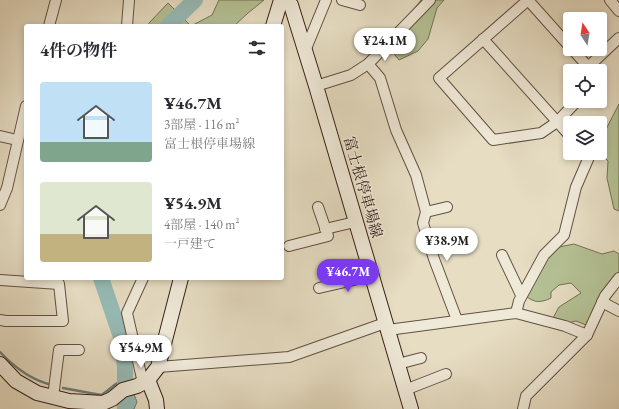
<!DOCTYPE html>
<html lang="ja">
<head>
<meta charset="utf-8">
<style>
	:root { --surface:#fff; --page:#f7f7f7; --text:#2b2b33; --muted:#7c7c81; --accent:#7c3aed }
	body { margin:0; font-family:"EB Garamond","Noto Serif JP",serif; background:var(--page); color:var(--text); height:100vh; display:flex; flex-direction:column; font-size:15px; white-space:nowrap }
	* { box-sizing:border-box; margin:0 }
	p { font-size:13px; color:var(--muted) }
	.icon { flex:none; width:22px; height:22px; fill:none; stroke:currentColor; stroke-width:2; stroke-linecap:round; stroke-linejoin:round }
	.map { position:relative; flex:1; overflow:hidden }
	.drawer { position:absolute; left:24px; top:24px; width:260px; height:256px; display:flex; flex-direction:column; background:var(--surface); border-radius:4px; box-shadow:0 2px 6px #0003 }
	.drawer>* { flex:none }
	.needle { width:26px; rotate:348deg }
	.tools { position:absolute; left:563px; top:12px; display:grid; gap:8px }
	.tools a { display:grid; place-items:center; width:44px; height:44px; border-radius:4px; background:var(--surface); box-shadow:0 2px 6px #0003; font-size:20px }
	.price { position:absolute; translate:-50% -34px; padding:0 9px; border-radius:14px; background:#fff; color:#222; font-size:13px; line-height:26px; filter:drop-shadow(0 1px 2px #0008) }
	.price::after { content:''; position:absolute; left:50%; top:24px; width:12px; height:9px; margin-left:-6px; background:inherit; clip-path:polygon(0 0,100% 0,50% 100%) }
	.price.on { background:var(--accent); color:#fff }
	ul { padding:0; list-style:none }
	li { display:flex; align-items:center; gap:12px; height:100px; padding:0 16px }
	li span { display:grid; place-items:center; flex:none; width:112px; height:80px; border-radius:4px; color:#555 }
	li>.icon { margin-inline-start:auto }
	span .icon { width:48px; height:48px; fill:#fffc; stroke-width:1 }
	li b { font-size:17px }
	h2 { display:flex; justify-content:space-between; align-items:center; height:48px; padding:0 16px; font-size:17px }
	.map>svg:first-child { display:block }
	.green { fill:#b4c194; stroke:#757156 }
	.water { fill:#97bbb8; stroke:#707d78 }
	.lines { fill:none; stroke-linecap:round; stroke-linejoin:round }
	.stream { stroke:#707d78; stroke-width:2.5 }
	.river { stroke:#97bbb8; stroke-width:16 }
	.street-casing { stroke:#625043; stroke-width:12 }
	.secondary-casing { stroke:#362118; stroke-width:16 }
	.street { stroke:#efe9d8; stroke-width:10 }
	.secondary { stroke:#efe9d8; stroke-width:14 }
	.labels { text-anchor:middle; stroke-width:3; stroke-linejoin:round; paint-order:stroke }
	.street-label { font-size:15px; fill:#362118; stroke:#efe9d8 }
</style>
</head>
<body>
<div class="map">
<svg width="619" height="409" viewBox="0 0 619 409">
	<rect width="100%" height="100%" fill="#e6ddc3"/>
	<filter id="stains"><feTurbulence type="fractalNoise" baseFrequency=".005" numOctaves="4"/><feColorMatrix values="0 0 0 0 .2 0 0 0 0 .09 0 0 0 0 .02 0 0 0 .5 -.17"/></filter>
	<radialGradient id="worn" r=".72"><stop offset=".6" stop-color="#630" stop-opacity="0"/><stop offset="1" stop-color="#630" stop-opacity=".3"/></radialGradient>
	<g class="green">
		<polygon points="219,0 264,0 248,13 234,26 147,26 150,22 168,3 191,26 212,15"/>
		<polygon points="421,0 444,0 437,8 428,39 418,51 399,60 387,45"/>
		<polygon points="619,104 619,211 614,209 607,178 608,161 600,153 601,139"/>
		<path d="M574,244L602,254L614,251L619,254V275L595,314L586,325L576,321L564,324L553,318L559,307L581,293L571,283L559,285L551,292V298C541,303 534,303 526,296L532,283L554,248Z"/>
	</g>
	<polygon class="water" points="132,389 137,402 134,409 120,409 125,393"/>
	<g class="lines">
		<g class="stream">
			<path d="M0,352C15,368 31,380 52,385"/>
			<path d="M63,388L101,395C109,391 116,381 125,380"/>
		</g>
		<g class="river">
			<polyline points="168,26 195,0"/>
			<polyline points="101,278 121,337 125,367 125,409"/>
		</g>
		<defs>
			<g id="street">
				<polyline points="342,0 360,5"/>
				<polyline points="528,0 439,78 493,140 541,133 557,122 577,101"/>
				<polyline points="528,0 570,47"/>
				<polyline points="610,0 619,11"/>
				<polyline points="49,26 56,0"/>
				<polyline points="127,26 129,0"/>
				<polyline points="483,39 570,136"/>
				<polyline points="572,49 592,71"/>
				<polyline points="305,51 326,0"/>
				<polyline points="368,64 380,78 396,130 416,175 426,212"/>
				<polyline points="588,67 619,38"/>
				<polyline points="316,86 351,75 368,64 430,0"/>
				<polyline points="0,136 17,140"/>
				<polyline points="0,205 7,188 26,106"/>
				<polyline points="447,207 426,212 423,223 434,259 457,320"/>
				<polyline points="325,229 355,222"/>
				<polyline points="289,246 328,236 318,207"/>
				<polyline points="502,255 521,295"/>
				<polyline points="0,280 59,284 63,321 6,321 0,320"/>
				<polyline points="319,288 371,276"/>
				<polyline points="602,302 619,311"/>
				<polyline points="516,313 519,301 544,255 564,235 576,187 589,157 586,153"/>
				<polyline points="388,330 516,313 565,326 587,335"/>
				<polyline points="398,364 421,358"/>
				<polyline points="158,367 289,357 385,323"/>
				<polyline points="143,383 127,313 143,278"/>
				<polyline points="405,390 446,374"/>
				<polyline points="53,397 59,350 79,350"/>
				<polyline points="523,409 526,396 587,335 605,296 619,278"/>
			</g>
			<g id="secondary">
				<polyline points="286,0 291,5 316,86 411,409"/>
				<polyline points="273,26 281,0"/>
				<polyline points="0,364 16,381 37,393 69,401 103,403 112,399 123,390 137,386 148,380 158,367 181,278"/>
				<polyline points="148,380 156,400 157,409"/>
			</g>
		</defs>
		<use href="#street" class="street-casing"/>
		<use href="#secondary" class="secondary-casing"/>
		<use href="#street" class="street"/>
		<use href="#secondary" class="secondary"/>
	</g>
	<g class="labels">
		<g class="street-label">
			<text transform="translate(363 187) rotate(74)" y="5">富士根停車場線</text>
		</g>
	</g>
	<rect width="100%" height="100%" filter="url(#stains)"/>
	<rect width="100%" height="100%" fill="url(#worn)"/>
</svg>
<div class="tools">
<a><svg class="needle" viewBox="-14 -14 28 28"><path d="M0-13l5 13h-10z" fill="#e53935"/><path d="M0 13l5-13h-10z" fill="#7c7c81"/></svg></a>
<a><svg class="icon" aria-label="locate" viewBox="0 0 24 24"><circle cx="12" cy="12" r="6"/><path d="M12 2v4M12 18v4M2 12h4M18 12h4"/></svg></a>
<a><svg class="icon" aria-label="layers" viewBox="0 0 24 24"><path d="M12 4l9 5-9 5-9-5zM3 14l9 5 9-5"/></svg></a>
</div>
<b class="price" style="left:385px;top:62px">¥24.1M</b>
<b class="price" style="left:447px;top:262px">¥38.9M</b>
<b class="price on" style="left:348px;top:293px">¥46.7M</b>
<b class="price" style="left:141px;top:369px">¥54.9M</b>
<section class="drawer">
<h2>4件の物件<svg class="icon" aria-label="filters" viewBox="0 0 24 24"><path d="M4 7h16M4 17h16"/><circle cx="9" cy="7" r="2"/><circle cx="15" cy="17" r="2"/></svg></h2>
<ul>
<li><span style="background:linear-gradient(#bfe0f5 75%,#7fa58c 0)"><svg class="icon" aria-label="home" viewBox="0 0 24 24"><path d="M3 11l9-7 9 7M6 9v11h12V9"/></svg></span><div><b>¥46.7M</b><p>3部屋 · 116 m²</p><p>富士根停車場線</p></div></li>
<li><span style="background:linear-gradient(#dfe7d0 65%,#c2b280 0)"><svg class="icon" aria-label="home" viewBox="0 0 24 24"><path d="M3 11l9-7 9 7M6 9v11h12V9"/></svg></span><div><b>¥54.9M</b><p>4部屋 · 140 m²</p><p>一戸建て</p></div></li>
</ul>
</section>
</div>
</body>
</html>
